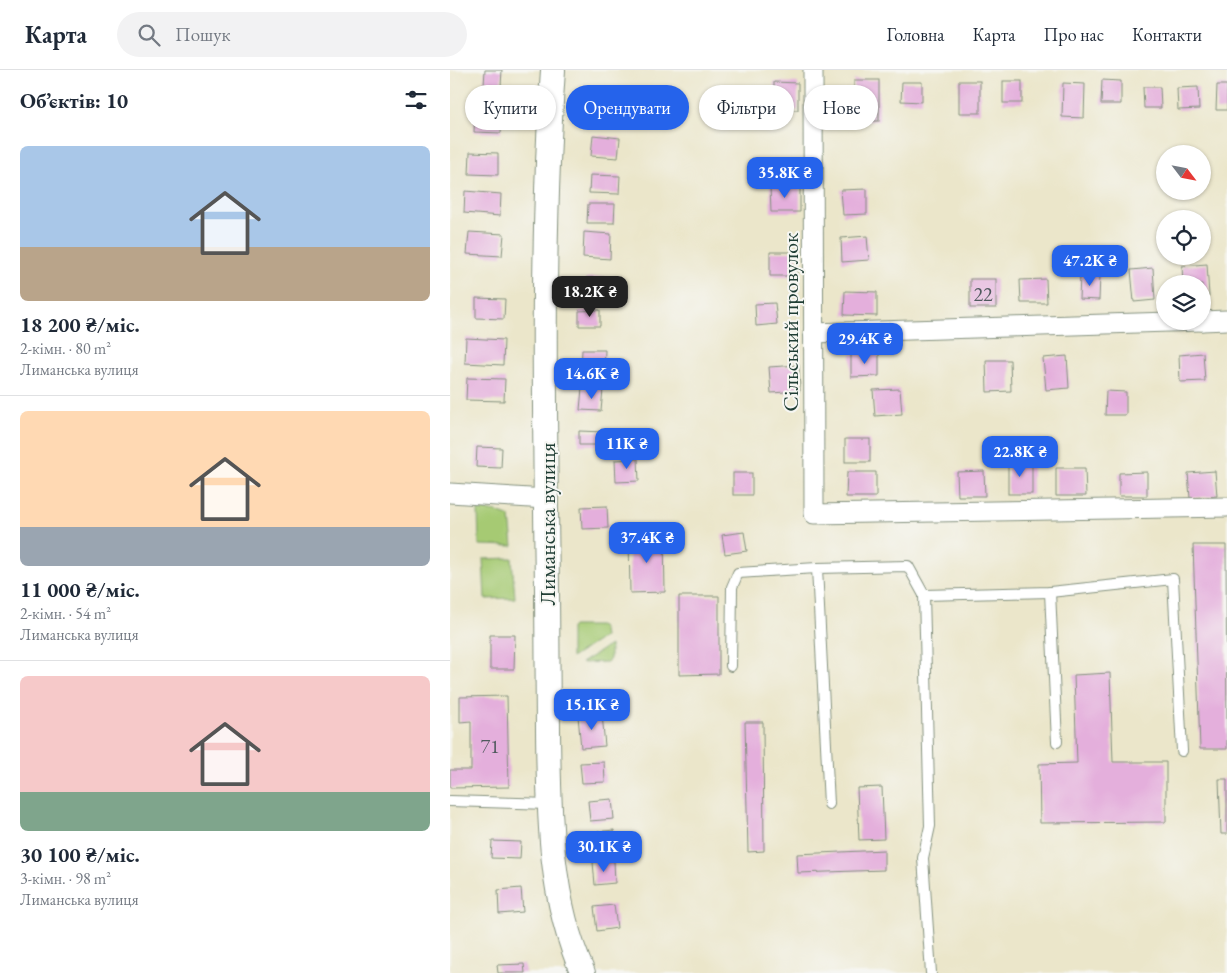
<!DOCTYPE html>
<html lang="uk">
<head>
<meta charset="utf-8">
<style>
	:root { --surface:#fff; --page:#f2f2f3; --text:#1f2937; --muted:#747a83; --line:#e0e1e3; --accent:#2563eb }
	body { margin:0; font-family:"EB Garamond",serif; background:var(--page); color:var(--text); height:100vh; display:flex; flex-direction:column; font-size:19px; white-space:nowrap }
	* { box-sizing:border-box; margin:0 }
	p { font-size:16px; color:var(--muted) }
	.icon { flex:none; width:28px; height:28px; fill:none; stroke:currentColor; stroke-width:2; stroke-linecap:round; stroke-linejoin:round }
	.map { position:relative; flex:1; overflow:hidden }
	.details { display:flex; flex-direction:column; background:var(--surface); width:450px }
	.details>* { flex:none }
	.hud { position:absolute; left:15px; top:15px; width:475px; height:45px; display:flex; gap:10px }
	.needle { width:32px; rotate:122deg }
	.fabs { position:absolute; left:706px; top:75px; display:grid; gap:10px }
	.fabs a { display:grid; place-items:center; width:55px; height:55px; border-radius:50%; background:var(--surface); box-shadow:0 1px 4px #0004; font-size:25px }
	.price { position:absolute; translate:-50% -42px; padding:0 11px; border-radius:10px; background:var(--accent); color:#fff; font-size:16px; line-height:32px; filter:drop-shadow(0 1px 2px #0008) }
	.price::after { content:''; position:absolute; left:50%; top:30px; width:15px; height:11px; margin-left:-8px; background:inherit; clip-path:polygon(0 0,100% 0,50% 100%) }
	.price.selected { background:#222; color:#fff }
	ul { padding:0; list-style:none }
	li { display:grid; align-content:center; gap:10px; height:265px; padding:0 20px }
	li+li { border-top:1px solid var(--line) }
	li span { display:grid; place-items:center; height:155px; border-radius:8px; color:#555 }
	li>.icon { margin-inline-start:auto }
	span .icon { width:90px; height:90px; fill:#fffc; stroke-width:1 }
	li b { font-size:21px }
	h2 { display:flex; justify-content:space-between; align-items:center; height:60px; padding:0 20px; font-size:21px }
	.chip { padding:0 18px; border-radius:22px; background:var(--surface); box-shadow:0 1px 4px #0004; font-size:18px; line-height:45px }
	.chip.selected { background:var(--accent); color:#fff }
	header { display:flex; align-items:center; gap:30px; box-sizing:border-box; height:70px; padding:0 25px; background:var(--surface); border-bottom:1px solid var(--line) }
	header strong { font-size:24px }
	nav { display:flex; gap:28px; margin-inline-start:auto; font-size:18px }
	.search { width:350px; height:45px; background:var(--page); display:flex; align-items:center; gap:12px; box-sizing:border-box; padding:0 18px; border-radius:28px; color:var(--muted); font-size:19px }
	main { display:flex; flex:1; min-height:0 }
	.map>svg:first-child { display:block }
	.green { fill:#a6ca73; stroke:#628454 }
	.building { fill:#e4afdc }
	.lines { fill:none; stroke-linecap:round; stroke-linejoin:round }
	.service-casing { stroke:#85927f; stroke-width:12 }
	.minor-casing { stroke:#85927f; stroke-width:21 }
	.tertiary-casing { stroke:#85927f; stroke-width:26 }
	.service { stroke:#fff; stroke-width:10 }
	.minor { stroke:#fff; stroke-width:19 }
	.tertiary { stroke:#fff; stroke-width:24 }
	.labels { text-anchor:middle; stroke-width:4; stroke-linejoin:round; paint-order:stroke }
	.number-label { font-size:20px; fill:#505a5e }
	.street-label { font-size:22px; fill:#1f3d34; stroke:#f6f6f2 }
</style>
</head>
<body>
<header>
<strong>Карта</strong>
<div class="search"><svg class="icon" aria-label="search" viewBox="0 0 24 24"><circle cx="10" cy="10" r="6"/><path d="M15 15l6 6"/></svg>Пошук</div>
<nav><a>Головна</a><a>Карта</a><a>Про нас</a><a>Контакти</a></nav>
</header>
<main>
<section class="details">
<h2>Об’єктів: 10<svg class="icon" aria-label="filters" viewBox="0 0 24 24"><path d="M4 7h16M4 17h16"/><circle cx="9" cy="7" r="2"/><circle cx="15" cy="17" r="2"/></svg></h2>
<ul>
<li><span style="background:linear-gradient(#a9c7e8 65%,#b9a48a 0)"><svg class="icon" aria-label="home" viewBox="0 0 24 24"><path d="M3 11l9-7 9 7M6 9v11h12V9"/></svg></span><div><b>18 200 ₴/міс.</b><p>2-кімн. · 80 m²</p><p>Лиманська вулиця</p></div></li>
<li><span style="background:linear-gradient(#ffd9b3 75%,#9aa5b1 0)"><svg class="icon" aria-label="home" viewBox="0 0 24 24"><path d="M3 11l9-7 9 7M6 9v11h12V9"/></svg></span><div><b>11 000 ₴/міс.</b><p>2-кімн. · 54 m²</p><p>Лиманська вулиця</p></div></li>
<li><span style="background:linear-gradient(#f6c9c9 75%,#7fa58c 0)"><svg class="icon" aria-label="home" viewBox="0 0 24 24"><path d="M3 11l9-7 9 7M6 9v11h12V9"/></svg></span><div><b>30 100 ₴/міс.</b><p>3-кімн. · 98 m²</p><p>Лиманська вулиця</p></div></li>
</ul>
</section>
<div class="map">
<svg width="777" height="903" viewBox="0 0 777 903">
	<rect width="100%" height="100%" fill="#f6f6f2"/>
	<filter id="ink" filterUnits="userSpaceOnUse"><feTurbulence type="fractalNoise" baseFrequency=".02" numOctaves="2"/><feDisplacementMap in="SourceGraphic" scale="10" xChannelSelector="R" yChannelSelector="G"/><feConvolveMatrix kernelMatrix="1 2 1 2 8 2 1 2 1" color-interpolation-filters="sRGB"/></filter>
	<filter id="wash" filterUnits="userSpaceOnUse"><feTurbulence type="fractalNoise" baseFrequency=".0096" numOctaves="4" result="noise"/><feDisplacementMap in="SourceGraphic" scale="20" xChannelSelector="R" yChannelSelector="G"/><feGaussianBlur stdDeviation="1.12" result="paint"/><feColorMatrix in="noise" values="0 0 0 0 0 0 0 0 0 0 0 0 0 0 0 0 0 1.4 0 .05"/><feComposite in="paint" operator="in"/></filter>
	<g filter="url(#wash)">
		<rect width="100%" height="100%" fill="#ebe6ca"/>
		<g class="green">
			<polygon points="28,439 47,442 60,447 63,476 29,475"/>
			<polygon points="62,488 65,528 35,529 33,489"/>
			<polygon points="123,556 150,556 153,560 154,567 121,588 121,558"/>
			<polygon points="160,575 160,589 157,592 131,593"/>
		</g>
		<g id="blocks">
			<g class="building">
				<polygon points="35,0 52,0 51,16 34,15"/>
				<rect x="404" y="10" width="25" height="41"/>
				<polygon points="652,10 671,11 671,34 651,34"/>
				<rect x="509" y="11" width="21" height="32"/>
				<rect x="553" y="11" width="19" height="22"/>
				<polygon points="324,12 348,13 348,40 324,40"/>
				<polygon points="452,12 472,12 472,32 451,31"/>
				<polygon points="613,13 635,14 634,48 612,47"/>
				<polygon points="767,15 777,15 777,40 766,40"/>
				<polygon points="693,17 710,17 711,38 694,38"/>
				<polygon points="748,17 749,39 728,40 727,18"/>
				<polygon points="139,26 163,26 162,43 139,43"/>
				<polygon points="25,40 52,41 51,63 24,62"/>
				<polygon points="143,65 170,68 168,88 141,86"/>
				<polygon points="20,82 48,83 48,105 19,104"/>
				<polygon points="140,105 170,106 169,124 139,123"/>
				<polygon points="350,115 350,142 321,142 320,116"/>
				<polygon points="417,119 417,144 393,145 391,120"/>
				<polygon points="15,121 51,124 50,146 14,143"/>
				<polygon points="138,134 165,134 164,153 137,153"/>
				<polygon points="19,162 54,164 52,186 17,184"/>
				<polygon points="134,162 161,164 160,189 133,187"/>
				<polygon points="417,166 419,190 392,192 391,168"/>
				<polygon points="320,182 346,182 347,206 320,206"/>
				<polygon points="757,194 759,226 752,226 752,214 733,214 732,196"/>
				<polygon points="703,198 705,230 684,232 681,200"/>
				<polygon points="630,205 650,205 649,230 629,229"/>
				<polygon points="158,207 159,229 137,229 136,208"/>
				<rect x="520" y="209" width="26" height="29"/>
				<polygon points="596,209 597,233 571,233 570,210"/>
				<polygon points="395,221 427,222 427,246 394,245"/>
				<polygon points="26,228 55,229 54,249 26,248"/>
				<polygon points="325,233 327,254 306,256 305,234"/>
				<polygon points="150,240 150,256 129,256 129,241"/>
				<polygon points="16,268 54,270 53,295 15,293"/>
				<polygon points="132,280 155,280 154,300 131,300"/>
				<polygon points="429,283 429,306 401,307 401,284"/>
				<polygon points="753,283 755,311 730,312 729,285"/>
				<polygon points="617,286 619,318 596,320 593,288"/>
				<polygon points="536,290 560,290 561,321 537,322"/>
				<polygon points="349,295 350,321 321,323 319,297"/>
				<polygon points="17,308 55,309 54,331 16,330"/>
				<polygon points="132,318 153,319 151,341 130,340"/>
				<polygon points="450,319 452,344 425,346 423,320"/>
				<polygon points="656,321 676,322 676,345 655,345"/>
				<polygon points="129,361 154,362 154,375 129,375"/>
				<rect x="395" y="369" width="25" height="23"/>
				<polygon points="27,377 52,378 51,398 26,397"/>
				<polygon points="188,389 189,411 166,412 165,390"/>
				<rect x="558" y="392" width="24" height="32"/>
				<polygon points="606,398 635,398 636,426 606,426"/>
				<polygon points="534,401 535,426 508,426 507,402"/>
				<polygon points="765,401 767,426 740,428 738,403"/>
				<polygon points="397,402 426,402 426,427 396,427"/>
				<polygon points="697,402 697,426 669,426 669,403"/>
				<rect x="283" y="403" width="19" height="22"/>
				<polygon points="157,436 158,458 132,459 131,437"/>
				<polygon points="294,462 297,481 275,484 272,465"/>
				<polygon points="214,465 215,522 180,523 179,466"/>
				<polygon points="743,475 776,475 777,679 750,679"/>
				<polygon points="229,526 269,526 269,604 229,605"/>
				<polygon points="40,565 65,565 64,599 40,599"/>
				<polygon points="660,603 663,692 716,692 716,752 590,753 589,694 627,693 624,605"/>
				<polygon points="57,626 59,717 0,718 0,700 21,700 21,651 10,652 10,627"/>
				<polygon points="152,644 155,676 131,678 128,646"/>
				<polygon points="295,652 313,652 314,781 298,782"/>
				<polygon points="154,692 155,712 132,713 130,693"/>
				<polygon points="769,709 777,709 777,764 771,764"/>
				<polygon points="432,717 434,769 409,770 407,718"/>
				<polygon points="162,729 164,749 140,751 138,731"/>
				<polygon points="164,760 167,783 138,786 135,763"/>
				<polygon points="42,771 71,772 70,789 41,788"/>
				<polygon points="434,780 434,800 348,803 347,784"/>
				<polygon points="164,791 165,813 145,815 143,792"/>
				<polygon points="71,818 73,842 49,844 48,820"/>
				<polygon points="164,835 167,858 147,861 144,837"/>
				<polygon points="74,894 75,903 48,903 47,895"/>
			</g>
		</g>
	</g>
	<g filter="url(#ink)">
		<use href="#blocks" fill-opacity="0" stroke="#85927f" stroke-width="1"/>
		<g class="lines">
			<defs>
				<g id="service">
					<polyline points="600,522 607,672"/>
					<polyline points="474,525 600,522 723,509 732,681"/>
					<polyline points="281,596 282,517 288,503 367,498"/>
					<polyline points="0,731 99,734"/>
					<polyline points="379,734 367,498 458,496 474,525 480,756 473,788 481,903"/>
				</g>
				<g id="minor">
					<polyline points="363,0 364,444 777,437"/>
					<polyline points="752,251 777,250"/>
					<polyline points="363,263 751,251"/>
					<polyline points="0,423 96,429"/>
				</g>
				<path id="tertiary" d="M103,0C91,171 95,348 97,520C97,567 98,614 98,661C99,742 99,828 133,903"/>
			</defs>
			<use href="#service" class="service-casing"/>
			<use href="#minor" class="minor-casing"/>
			<use href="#tertiary" class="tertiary-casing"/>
			<use href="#service" class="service"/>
			<use href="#minor" class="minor"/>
			<use href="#tertiary" class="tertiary"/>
		</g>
	</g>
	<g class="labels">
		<g class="number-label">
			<text x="533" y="231">22</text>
			<text x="40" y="683">71</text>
		</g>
		<g class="street-label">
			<text transform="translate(340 252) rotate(-90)" y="8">Сільський провулок</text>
			<text transform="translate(97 454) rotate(-90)" y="8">Лиманська вулиця</text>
		</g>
	</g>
</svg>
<div class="fabs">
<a><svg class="needle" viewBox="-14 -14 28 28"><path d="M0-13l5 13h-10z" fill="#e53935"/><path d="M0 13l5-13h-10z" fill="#747a83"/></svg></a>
<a><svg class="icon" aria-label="locate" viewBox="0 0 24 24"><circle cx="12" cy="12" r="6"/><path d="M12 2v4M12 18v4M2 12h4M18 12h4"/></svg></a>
<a><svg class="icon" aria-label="layers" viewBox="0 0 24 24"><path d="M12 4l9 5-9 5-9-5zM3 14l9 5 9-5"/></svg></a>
</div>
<b class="price" style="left:335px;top:129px">35.8K ₴</b>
<b class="price" style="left:640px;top:217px">47.2K ₴</b>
<b class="price selected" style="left:140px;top:248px">18.2K ₴</b>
<b class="price" style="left:415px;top:295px">29.4K ₴</b>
<b class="price" style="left:142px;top:330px">14.6K ₴</b>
<b class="price" style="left:177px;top:400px">11K ₴</b>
<b class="price" style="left:570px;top:408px">22.8K ₴</b>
<b class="price" style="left:197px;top:494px">37.4K ₴</b>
<b class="price" style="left:142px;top:661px">15.1K ₴</b>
<b class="price" style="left:154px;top:803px">30.1K ₴</b>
<div class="hud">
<a class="chip">Купити</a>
<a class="chip selected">Орендувати</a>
<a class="chip">Фільтри</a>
<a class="chip">Нове</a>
</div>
</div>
</main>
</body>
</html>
